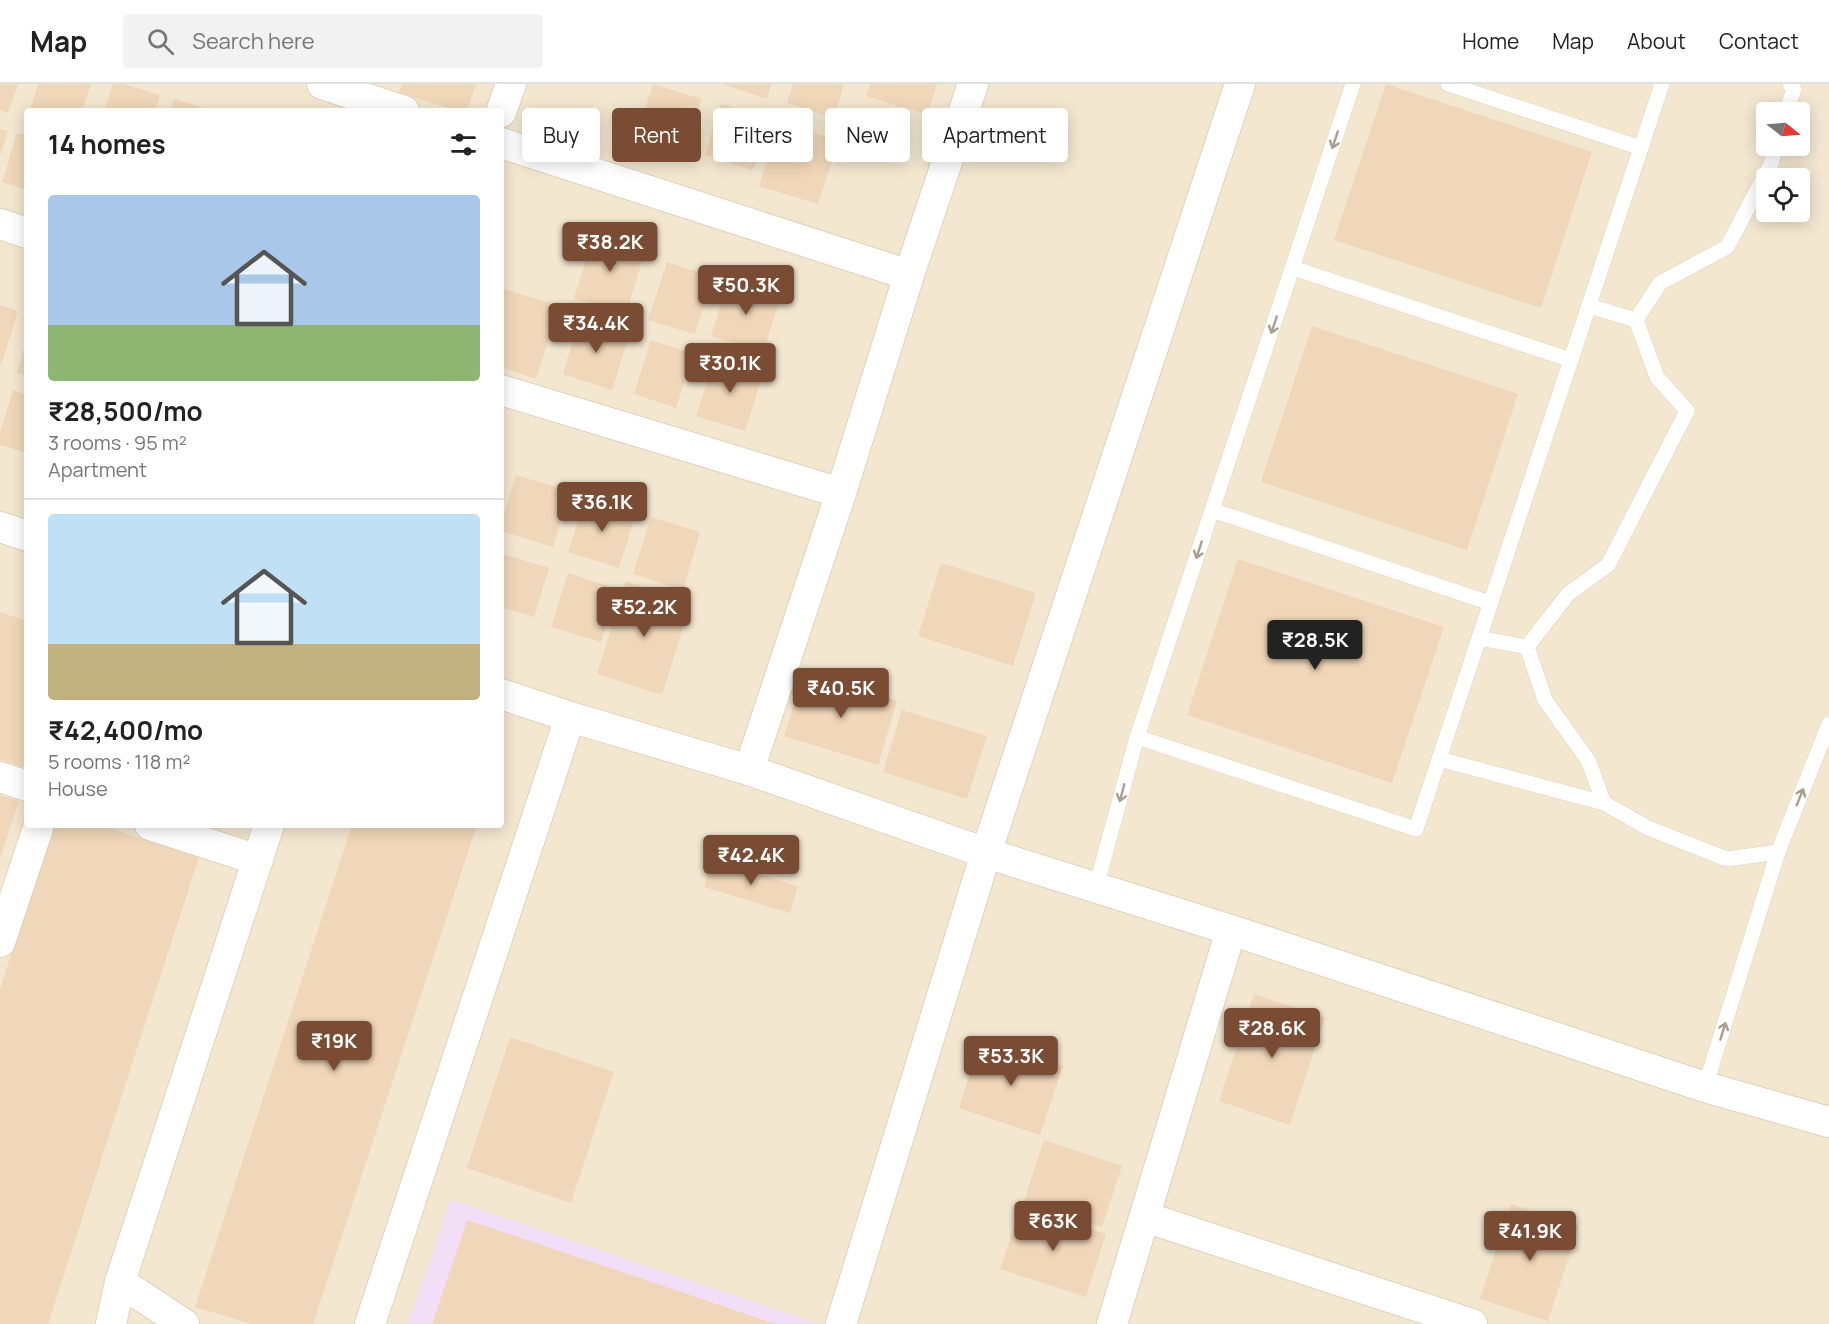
<!DOCTYPE html>
<html lang="en">
<head>
<meta charset="utf-8">
<style>
	:root { --surface:#fff; --page:#f2f2f2; --text:#222; --muted:#767676; --line:#e0e0e0; --accent:#794c33 }
	body { margin:0; font-family:Manrope,sans-serif; background:var(--page); color:var(--text); height:100vh; display:flex; flex-direction:column; font-size:22px; white-space:nowrap }
	* { box-sizing:border-box; margin:0 }
	p { font-size:20px; color:var(--muted) }
	.icon { flex:none; width:33px; height:33px; fill:none; stroke:currentColor; stroke-width:2; stroke-linecap:round; stroke-linejoin:round }
	.map { position:relative; flex:1; overflow:hidden }
	.side { position:absolute; left:24px; top:24px; width:480px; height:720px; display:flex; flex-direction:column; background:var(--surface); border-radius:6px; box-shadow:0 3px 15px #0003 }
	.side>* { flex:none }
	.banner { position:absolute; left:522px; top:24px; width:570px; height:54px; display:flex; gap:12px }
	.needle { width:39px; rotate:107deg }
	.fabs { position:absolute; left:1756px; top:18px; display:grid; gap:12px }
	.fabs a { display:grid; place-items:center; width:54px; height:54px; border-radius:6px; background:var(--surface); box-shadow:0 3px 15px #0003; font-size:30px }
	.price { position:absolute; translate:-50% -51px; padding:0 14px; border-radius:6px; background:var(--accent); color:#fff; font-size:20px; line-height:39px; filter:drop-shadow(0 2px 3px #0008) }
	.price::after { content:''; position:absolute; left:50%; top:36px; width:18px; height:14px; margin-left:-9px; background:inherit; clip-path:polygon(0 0,100% 0,50% 100%) }
	.price.current { background:#222; color:#fff }
	ul { padding:0; list-style:none }
	li { display:grid; align-content:center; gap:12px; height:318px; padding:0 24px }
	li+li { border-top:2px solid var(--line) }
	li span { display:grid; place-items:center; height:186px; border-radius:6px; color:#555 }
	li>.icon { margin-inline-start:auto }
	span .icon { width:108px; height:108px; fill:#fffc; stroke-width:1 }
	li b { font-size:26px }
	h2 { display:flex; justify-content:space-between; align-items:center; height:72px; padding:0 24px; font-size:26px }
	.pill { padding:0 21px; border-radius:6px; background:var(--surface); box-shadow:0 3px 15px #0003; font-size:21px; line-height:54px }
	.pill.current { background:var(--accent); color:#fff }
	header { display:flex; align-items:center; gap:36px; box-sizing:border-box; height:84px; padding:0 30px; background:var(--surface); border-bottom:2px solid var(--line) }
	header strong { font-size:28px }
	nav { display:flex; gap:33px; margin-inline-start:auto; font-size:21px }
	.search { width:420px; height:54px; background:var(--page); display:flex; align-items:center; gap:15px; box-sizing:border-box; padding:0 21px; border-radius:6px; color:var(--muted); font-size:22px }
	.map>svg:first-child { display:block }
	.residential { fill:#f3e7d0; fill-rule:evenodd }
	.education { fill:#f2def7 }
	.building { fill:#f0d7b9 }
	.lines { fill:none; stroke-linecap:round; stroke-linejoin:round }
	.lane-casing { stroke:#dfd2bd; stroke-width:16 }
	.street-casing { stroke:#dfd2bd; stroke-width:32 }
	.lane { stroke:#fff; stroke-width:15 }
	.street { stroke:#fff; stroke-width:30 }
	.oneway { stroke:#aa9e92 }
</style>
</head>
<body>
<header>
<strong>Map</strong>
<div class="search"><svg class="icon" aria-label="search" viewBox="0 0 24 24"><circle cx="10" cy="10" r="6"/><path d="M15 15l6 6"/></svg>Search here</div>
<nav><a>Home</a><a>Map</a><a>About</a><a>Contact</a></nav>
</header>
<div class="map">
<svg width="1829" height="1240" viewBox="0 0 1829 1240">
	<rect width="100%" height="100%" fill="#fbf5e1"/>
	<path class="residential" d="M0,0H1829V1240H0ZM27,27H501V741H27ZM1767,28H1800V62H1767ZM1767,94H1800V128H1767Z"/>
	<polygon class="education" points="451,1116 816,1239 815,1240 408,1240"/>
	<g class="building">
		<polygon points="0,0 18,0 8,29 0,26"/>
		<polygon points="38,0 91,0 82,27 30,27"/>
		<polygon points="113,0 124,0 160,11 155,27 104,27"/>
		<polygon points="402,0 476,0 467,27 459,27 399,9"/>
		<polygon points="653,0 702,15 685,68 636,53"/>
		<polygon points="722,0 771,0 767,15"/>
		<polygon points="793,0 844,0 834,34 787,19"/>
		<polygon points="870,0 937,0 927,31 866,12"/>
		<polygon points="1386,0 1592,68 1541,224 1334,156"/>
		<polygon points="174,15 211,26 210,27 170,27"/>
		<polygon points="721,20 769,35 753,86 705,71"/>
		<polygon points="779,38 839,56 818,120 759,102"/>
		<polygon points="0,45 8,47 1,70 0,70"/>
		<polygon points="17,49 27,52 27,106 2,98"/>
		<polygon points="595,148 646,164 626,230 574,214"/>
		<polygon points="667,178 713,193 695,250 648,236"/>
		<polygon points="728,197 781,213 763,268 711,252"/>
		<polygon points="501,204 559,222 536,295 501,283"/>
		<polygon points="0,221 18,227 2,279 0,279"/>
		<polygon points="580,234 630,249 612,306 563,290"/>
		<polygon points="1312,242 1518,310 1467,466 1261,398"/>
		<polygon points="651,256 693,270 676,324 634,310"/>
		<polygon points="26,258 27,258 27,292 17,289"/>
		<polygon points="715,273 764,288 745,347 696,332"/>
		<polygon points="13,306 27,311 27,369 0,361 0,349"/>
		<polygon points="516,391 570,407 553,463 501,447 501,441"/>
		<polygon points="586,413 636,429 619,484 568,468"/>
		<polygon points="651,433 700,448 683,506 633,490"/>
		<polygon points="503,470 549,484 534,533 501,523 501,476"/>
		<polygon points="1238,475 1444,543 1392,699 1187,631"/>
		<polygon points="941,479 1036,509 1013,582 918,552"/>
		<polygon points="568,489 617,505 601,558 551,543"/>
		<polygon points="626,497 691,518 662,611 597,590"/>
		<polygon points="0,528 27,537 27,684 0,675"/>
		<polygon points="804,588 897,617 878,681 784,652"/>
		<polygon points="902,626 987,652 967,715 883,688"/>
		<polygon points="0,711 19,717 0,775"/>
		<polygon points="53,741 100,741 199,773 48,1240 0,1240 0,905"/>
		<polygon points="352,741 477,741 313,1240 252,1240 195,1223"/>
		<polygon points="712,775 798,802 790,829 704,803"/>
		<polygon points="1254,910 1325,934 1290,1041 1219,1017"/>
		<polygon points="510,953 614,988 571,1119 467,1084"/>
		<polygon points="981,955 1063,982 1040,1051 959,1024"/>
		<polygon points="1044,1056 1122,1082 1102,1143 1024,1117"/>
		<polygon points="1511,1120 1579,1142 1548,1237 1480,1215"/>
		<polygon points="1021,1122 1106,1150 1086,1213 1000,1185"/>
		<polygon points="467,1136 776,1240 432,1240"/>
	</g>
	<g class="lines">
		<defs>
			<g id="lane">
				<polyline points="1448,0 1641,64"/>
				<polyline points="1786,28 1794,5 1790,0"/>
				<polyline points="1777,62 1770,82 1727,163 1660,199 1636,236 1657,293 1687,327 1608,481 1568,510 1527,563 1545,616 1588,676 1604,719 1648,744 1727,775 1778,768"/>
				<polyline points="1293,184 1571,276"/>
				<polyline points="1589,222 1636,236"/>
				<polyline points="1212,426 1490,519"/>
				<polyline points="1479,554 1527,563"/>
				<polyline points="1137,653 1416,745 1662,0"/>
				<polyline points="1439,675 1604,719"/>
				<polyline points="1096,803 1137,653 1353,0"/>
				<polyline points="1705,1003 1778,768 1829,640"/>
			</g>
			<g id="street">
				<polyline points="322,0 404,27"/>
				<polyline points="501,28 511,0"/>
				<polyline points="501,59 909,191"/>
				<polyline points="0,140 27,149"/>
				<polyline points="501,306 841,409"/>
				<polyline points="0,443 27,452"/>
				<polyline points="501,610 570,633 749,686 986,769 1231,846 1705,1003 1829,1038"/>
				<polyline points="749,686 841,409 909,191 973,0"/>
				<polyline points="0,693 27,702"/>
				<polyline points="150,741 258,776"/>
				<polyline points="0,858 39,741"/>
				<polyline points="1145,1133 1472,1240"/>
				<polyline points="120,1198 184,1240"/>
				<polyline points="111,1240 120,1198 269,741"/>
				<polyline points="370,1240 570,633"/>
				<polyline points="841,1240 986,769 1240,0"/>
				<polyline points="1112,1240 1231,846"/>
			</g>
		</defs>
		<use href="#lane" class="lane-casing"/>
		<use href="#street" class="street-casing"/>
		<use href="#lane" class="lane"/>
		<use href="#street" class="street"/>
	</g>
	<defs><path id="oneway-shaft" d="M-6 0H5M1.5-3L5.5 0L1.5 3" fill="none" stroke-width="1.6" stroke-linecap="round" stroke-linejoin="round" transform="scale(1.5)"/></defs>
	<g class="oneway">
		<use href="#oneway-shaft" transform="translate(1335 56) rotate(108)"/>
		<use href="#oneway-shaft" transform="translate(1274 241) rotate(108)"/>
		<use href="#oneway-shaft" transform="translate(1199 466) rotate(108)"/>
		<use href="#oneway-shaft" transform="translate(1122 709) rotate(105)"/>
		<use href="#oneway-shaft" transform="translate(1800 713) rotate(-68)"/>
		<use href="#oneway-shaft" transform="translate(1723 947) rotate(-73)"/>
	</g>
</svg>
<div class="fabs">
<a><svg class="needle" viewBox="-14 -14 28 28"><path d="M0-13l5 13h-10z" fill="#e53935"/><path d="M0 13l5-13h-10z" fill="#767676"/></svg></a>
<a><svg class="icon" aria-label="locate" viewBox="0 0 24 24"><circle cx="12" cy="12" r="6"/><path d="M12 2v4M12 18v4M2 12h4M18 12h4"/></svg></a>
</div>
<b class="price" style="left:610px;top:189px">₹38.2K</b>
<b class="price" style="left:746px;top:232px">₹50.3K</b>
<b class="price" style="left:596px;top:270px">₹34.4K</b>
<b class="price" style="left:730px;top:310px">₹30.1K</b>
<b class="price" style="left:602px;top:449px">₹36.1K</b>
<b class="price" style="left:644px;top:554px">₹52.2K</b>
<b class="price current" style="left:1315px;top:587px">₹28.5K</b>
<b class="price" style="left:841px;top:635px">₹40.5K</b>
<b class="price" style="left:751px;top:802px">₹42.4K</b>
<b class="price" style="left:1272px;top:975px">₹28.6K</b>
<b class="price" style="left:334px;top:988px">₹19K</b>
<b class="price" style="left:1011px;top:1003px">₹53.3K</b>
<b class="price" style="left:1053px;top:1168px">₹63K</b>
<b class="price" style="left:1530px;top:1178px">₹41.9K</b>
<div class="banner">
<a class="pill">Buy</a>
<a class="pill current">Rent</a>
<a class="pill">Filters</a>
<a class="pill">New</a>
<a class="pill">Apartment</a>
</div>
<section class="side">
<h2>14 homes<svg class="icon" aria-label="filters" viewBox="0 0 24 24"><path d="M4 7h16M4 17h16"/><circle cx="9" cy="7" r="2"/><circle cx="15" cy="17" r="2"/></svg></h2>
<ul>
<li><span style="background:linear-gradient(#a9c7e8 70%,#8fb573 0)"><svg class="icon" aria-label="home" viewBox="0 0 24 24"><path d="M3 11l9-7 9 7M6 9v11h12V9"/></svg></span><div><b>₹28,500/mo</b><p>3 rooms · 95 m²</p><p>Apartment</p></div></li>
<li><span style="background:linear-gradient(#bfe0f5 70%,#c2b280 0)"><svg class="icon" aria-label="home" viewBox="0 0 24 24"><path d="M3 11l9-7 9 7M6 9v11h12V9"/></svg></span><div><b>₹42,400/mo</b><p>5 rooms · 118 m²</p><p>House</p></div></li>
</ul>
</section>
</div>
</body>
</html>
